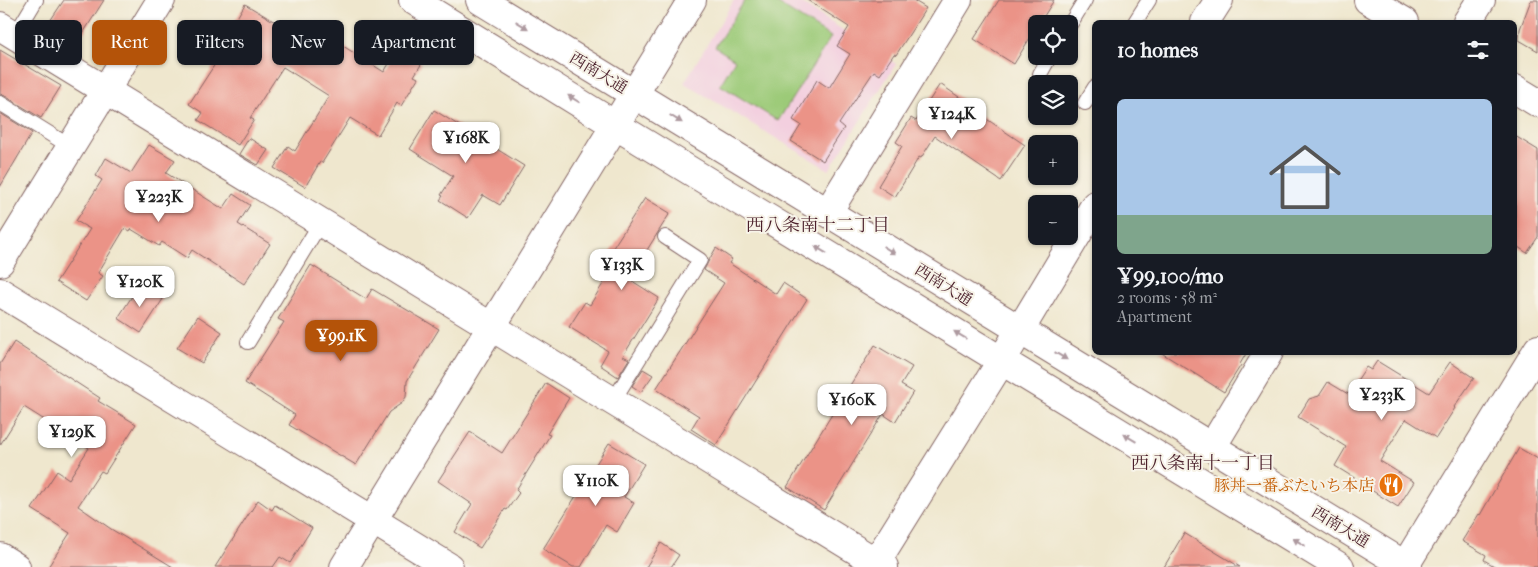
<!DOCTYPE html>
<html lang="en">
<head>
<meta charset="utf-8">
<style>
	:root { --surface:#171b24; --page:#242831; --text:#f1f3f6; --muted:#9ea1a6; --line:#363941; --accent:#b45309 }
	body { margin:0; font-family:"IM FELL French Canon","Noto Serif JP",serif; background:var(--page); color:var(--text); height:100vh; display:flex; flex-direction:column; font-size:19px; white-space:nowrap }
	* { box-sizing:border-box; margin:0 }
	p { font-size:16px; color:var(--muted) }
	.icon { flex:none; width:28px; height:28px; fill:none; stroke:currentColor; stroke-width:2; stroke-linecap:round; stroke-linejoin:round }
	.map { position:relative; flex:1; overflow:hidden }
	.sheet { position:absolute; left:1092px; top:20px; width:425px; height:335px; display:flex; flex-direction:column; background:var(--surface); border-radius:8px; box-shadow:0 1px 4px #0004 }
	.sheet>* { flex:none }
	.hud { position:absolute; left:15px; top:20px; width:475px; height:45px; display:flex; gap:10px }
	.tools { position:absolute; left:1028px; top:15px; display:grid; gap:10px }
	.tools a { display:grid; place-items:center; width:50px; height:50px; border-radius:8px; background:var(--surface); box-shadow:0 1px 4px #0004; font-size:25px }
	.price { position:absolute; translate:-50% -42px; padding:0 11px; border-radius:10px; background:#fff; color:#222; font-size:16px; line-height:32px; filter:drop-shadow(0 1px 2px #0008) }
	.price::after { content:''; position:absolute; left:50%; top:30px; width:15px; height:11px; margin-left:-8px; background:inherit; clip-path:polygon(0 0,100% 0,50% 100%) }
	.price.on { background:var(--accent); color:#fff }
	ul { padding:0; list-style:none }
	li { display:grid; align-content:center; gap:10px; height:265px; padding:0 25px }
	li+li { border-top:1px solid var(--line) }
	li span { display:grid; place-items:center; height:155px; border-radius:8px; color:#555 }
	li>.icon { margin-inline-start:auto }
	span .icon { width:90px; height:90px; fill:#fffc; stroke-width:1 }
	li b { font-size:21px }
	h2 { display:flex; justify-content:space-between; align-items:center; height:60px; padding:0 25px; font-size:21px }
	.pill { padding:0 18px; border-radius:8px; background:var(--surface); box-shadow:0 1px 4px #0004; font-size:18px; line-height:45px }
	.pill.on { background:var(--accent); color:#fff }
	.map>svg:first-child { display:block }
	.built { fill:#f3cfdf }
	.grass { fill:#9cca78; stroke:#737452 }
	.building { fill:#eb9387 }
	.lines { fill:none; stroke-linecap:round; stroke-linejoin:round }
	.service-casing { stroke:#846564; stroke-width:16 }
	.minor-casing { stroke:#846564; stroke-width:30 }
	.tertiary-casing { stroke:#846564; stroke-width:30 }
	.service { stroke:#fff; stroke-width:14 }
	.minor { stroke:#fff; stroke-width:28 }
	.tertiary { stroke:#fff; stroke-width:28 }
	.oneway { fill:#ae9aa0 }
	.labels { text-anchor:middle; stroke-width:4; stroke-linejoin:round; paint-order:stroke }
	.street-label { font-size:16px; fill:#4a1f2b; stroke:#f7f3e8 }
	.food-label { font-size:16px; fill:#c56008; stroke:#f7f3e8; text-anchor:end }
	.neighbourhood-label { font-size:18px; fill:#4a1f2b; stroke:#f7f3e8 }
</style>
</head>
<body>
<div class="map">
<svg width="1538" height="567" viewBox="0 0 1538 567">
	<rect width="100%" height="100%" fill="#f7f3e8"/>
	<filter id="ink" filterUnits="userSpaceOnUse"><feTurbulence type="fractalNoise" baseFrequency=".02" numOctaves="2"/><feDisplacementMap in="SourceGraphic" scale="10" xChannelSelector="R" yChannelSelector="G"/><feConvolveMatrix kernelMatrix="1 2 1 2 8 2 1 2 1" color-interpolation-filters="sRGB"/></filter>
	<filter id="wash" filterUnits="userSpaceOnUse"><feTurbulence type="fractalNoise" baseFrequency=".0096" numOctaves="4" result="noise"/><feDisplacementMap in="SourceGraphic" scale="20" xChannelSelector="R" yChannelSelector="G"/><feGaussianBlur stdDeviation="1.12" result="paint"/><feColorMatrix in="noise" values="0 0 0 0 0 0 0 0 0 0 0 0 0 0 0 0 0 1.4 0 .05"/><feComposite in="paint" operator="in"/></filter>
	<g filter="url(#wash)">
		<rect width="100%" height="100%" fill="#efe7ce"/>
		<polygon class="built" points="734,0 796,0 896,64 829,170 684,83"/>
		<polygon class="grass" points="745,0 772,0 831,37 778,121 720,85 735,60 715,47"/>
		<g id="blocks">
			<g class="building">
				<polygon points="64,0 104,0 75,46 46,27"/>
				<polygon points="807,0 913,0 926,8 896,55 894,54 880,75 874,71 839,124 844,128 823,161 791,141 801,125 793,120 817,80 829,88 850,54 837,46 849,27"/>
				<polygon points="999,0 1054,0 1039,24 1036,24 1036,28 1014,64 974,39"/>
				<polygon points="1531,0 1538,0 1538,51 1519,40 1520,29"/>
				<polygon points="245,4 310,43 318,30 384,72 398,49 422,63 414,76 418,78 401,106 397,103 378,135 350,118 322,163 320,162 305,187 274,168 288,146 295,151 329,96 283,67 250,118 254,120 238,145 198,120 203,113 189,104 230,41 225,38"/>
				<polygon points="0,50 61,86 41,118 5,96 0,94"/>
				<polygon points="940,84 962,99 960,101 1025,145 1001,181 935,136 921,158 919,157 895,197 878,186 902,146 896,142 911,118 916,121"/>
				<polygon points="434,110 524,166 500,205 483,195 468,218 440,200 443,196 441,195 453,176 410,149"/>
				<polygon points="0,113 32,133 0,187"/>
				<polygon points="1515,136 1538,150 1538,237 1527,253 1515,245"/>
				<polygon points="249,138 268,150 258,165 239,154"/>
				<polygon points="149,145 175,160 166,173 223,209 233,194 250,205 238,224 270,244 244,284 192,250 187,258 162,242 159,246 131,229 130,231 125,228 98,273 103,276 86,301 56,282 90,229 76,221 102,180 96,176 106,158 131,173"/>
				<polygon points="645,198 670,213 629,279 659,298 623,356 629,359 618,377 600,365 608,351 569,327 585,302 590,305 614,266 605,260"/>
				<polygon points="716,248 732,259 729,263 776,294 783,283 807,299 716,445 691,429 699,416 656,389 724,283 704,270 709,260"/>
				<polygon points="311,265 366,299 372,289 439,329 407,381 406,397 402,403 389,412 356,465 289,425 295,415 245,383 284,322 278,319"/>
				<polygon points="140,284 163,299 141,333 118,318"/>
				<polygon points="198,316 222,332 202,363 177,348"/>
				<polygon points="14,342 100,398 98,401 136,424 105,473 101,471 78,506 111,529 173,567 48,567 70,533 32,509 57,471 69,479 89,448 24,407 0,445 0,364"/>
				<polygon points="875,345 912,367 901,385 913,392 895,422 883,414 824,510 787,487"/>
				<polygon points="1160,352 1247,352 1240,364 1241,365 1224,392"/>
				<polygon points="1377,361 1429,393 1450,362 1474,378 1454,407 1455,408 1436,438 1406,419 1380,461 1414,482 1398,507 1368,488 1369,487 1335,466 1346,447 1298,417 1309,399 1319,396 1328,382 1348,394 1366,367 1371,370"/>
				<polygon points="643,369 653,375 641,392 632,386"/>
				<polygon points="546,383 569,398 547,434 550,435 516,490 519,493 507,510 505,509 480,548 455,532 472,504 438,481 470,432 502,453"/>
				<polygon points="609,443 644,464 624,497 634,503 617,532 606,525 581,567 573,567 543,549"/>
				<polygon points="1519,448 1538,459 1538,567 1496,567 1484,560 1486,555 1462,541 1479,514 1480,515"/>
				<polygon points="258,500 272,510 275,505 312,528 290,563 280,557 273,567 215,567"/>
				<polygon points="1184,533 1240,567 1164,567"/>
				<polygon points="661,543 679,555 671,567 646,567"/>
			</g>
		</g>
	</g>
	<g filter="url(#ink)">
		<use href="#blocks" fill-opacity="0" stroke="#846564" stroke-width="1"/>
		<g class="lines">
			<defs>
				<g id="service">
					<polyline points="1135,22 1149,0"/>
					<polyline points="1069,26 1085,0"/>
					<polyline points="15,35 36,0"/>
					<polyline points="1040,74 1050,56"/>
					<polyline points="0,103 71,147"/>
					<polyline points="1085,103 1095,87"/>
					<polyline points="248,342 321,222"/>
					<polyline points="613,401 700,260 665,237"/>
				</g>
				<g id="minor">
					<polyline points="1205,22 1219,0"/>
					<polyline points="1467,22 1481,0"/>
					<polyline points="0,26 884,567"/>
					<polyline points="828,212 958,0"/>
					<polyline points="0,292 449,567"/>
					<polyline points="1212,447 1269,352"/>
					<polyline points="0,557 16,567"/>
					<polyline points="873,567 1002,360 1095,205"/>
					<polyline points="1404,567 1538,349"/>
				</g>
				<g id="tertiary">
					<polyline points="413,0 615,125 1340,567"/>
					<polyline points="480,0 1408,567"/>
					<polyline points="1368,0 1405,22"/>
					<polyline points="1515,89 1538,103"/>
					<polyline points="0,262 161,0"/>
					<polyline points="344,567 692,0"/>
				</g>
			</defs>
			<use href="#service" class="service-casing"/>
			<use href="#minor" class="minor-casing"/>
			<use href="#tertiary" class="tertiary-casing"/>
			<use href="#service" class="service"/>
			<use href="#minor" class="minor"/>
			<use href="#tertiary" class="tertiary"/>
		</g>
		<defs><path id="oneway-solid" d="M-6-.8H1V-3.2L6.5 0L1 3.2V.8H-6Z" transform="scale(1.25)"/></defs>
		<g class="oneway">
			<use href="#oneway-solid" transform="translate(522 25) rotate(31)"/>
			<use href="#oneway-solid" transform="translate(574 99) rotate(-148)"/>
			<use href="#oneway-solid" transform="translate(676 119) rotate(32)"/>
			<use href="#oneway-solid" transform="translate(821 250) rotate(-149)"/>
			<use href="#oneway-solid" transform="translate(889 250) rotate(32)"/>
			<use href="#oneway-solid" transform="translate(960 335) rotate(-149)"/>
			<use href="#oneway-solid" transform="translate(1061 356) rotate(31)"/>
			<use href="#oneway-solid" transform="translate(1130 438) rotate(-149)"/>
			<use href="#oneway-solid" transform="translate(1299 542) rotate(-149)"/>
		</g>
	</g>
	<defs>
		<symbol id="restaurant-disc" viewBox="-11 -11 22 22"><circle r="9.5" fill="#e8710a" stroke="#f7f3e8"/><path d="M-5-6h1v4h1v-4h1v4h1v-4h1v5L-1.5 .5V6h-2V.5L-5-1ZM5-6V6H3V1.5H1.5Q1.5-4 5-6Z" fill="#fff"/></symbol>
	</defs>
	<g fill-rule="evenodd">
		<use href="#restaurant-disc" x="1377" y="471" width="28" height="28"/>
	</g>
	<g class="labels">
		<g class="street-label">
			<text transform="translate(599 72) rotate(31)" y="6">西南大通</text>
			<text transform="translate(944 284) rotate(32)" y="6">西南大通</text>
			<text transform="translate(1341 526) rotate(31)" y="6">西南大通</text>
		</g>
		<g class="food-label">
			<text x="1374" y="491">豚丼一番ぶたいち本店</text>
		</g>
		<g class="neighbourhood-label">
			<text x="818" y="231">西八条南十二丁目</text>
			<text x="1203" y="469">西八条南十一丁目</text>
		</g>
	</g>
</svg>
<div class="tools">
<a><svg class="icon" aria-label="locate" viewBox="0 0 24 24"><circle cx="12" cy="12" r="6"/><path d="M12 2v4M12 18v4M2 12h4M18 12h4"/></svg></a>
<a><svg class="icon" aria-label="layers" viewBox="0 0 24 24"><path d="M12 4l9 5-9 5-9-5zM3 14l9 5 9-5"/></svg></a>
<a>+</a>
<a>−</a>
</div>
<b class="price" style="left:952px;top:140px">¥124K</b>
<b class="price" style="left:466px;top:164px">¥168K</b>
<b class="price" style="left:159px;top:223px">¥223K</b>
<b class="price" style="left:622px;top:291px">¥133K</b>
<b class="price" style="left:140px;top:308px">¥120K</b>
<b class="price on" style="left:341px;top:362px">¥99.1K</b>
<b class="price" style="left:1382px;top:421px">¥233K</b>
<b class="price" style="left:852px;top:426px">¥160K</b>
<b class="price" style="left:72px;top:458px">¥129K</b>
<b class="price" style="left:596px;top:507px">¥110K</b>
<div class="hud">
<a class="pill">Buy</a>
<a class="pill on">Rent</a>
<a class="pill">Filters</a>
<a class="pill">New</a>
<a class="pill">Apartment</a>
</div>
<section class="sheet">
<h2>10 homes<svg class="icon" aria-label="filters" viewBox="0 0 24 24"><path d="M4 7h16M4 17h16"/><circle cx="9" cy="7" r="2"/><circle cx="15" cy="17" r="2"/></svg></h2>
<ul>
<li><span style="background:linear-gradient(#a9c7e8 75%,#7fa58c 0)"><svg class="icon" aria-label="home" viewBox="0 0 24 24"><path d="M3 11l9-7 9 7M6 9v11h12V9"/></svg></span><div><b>¥99,100/mo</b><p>2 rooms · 58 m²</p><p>Apartment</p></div></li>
</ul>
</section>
</div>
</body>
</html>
